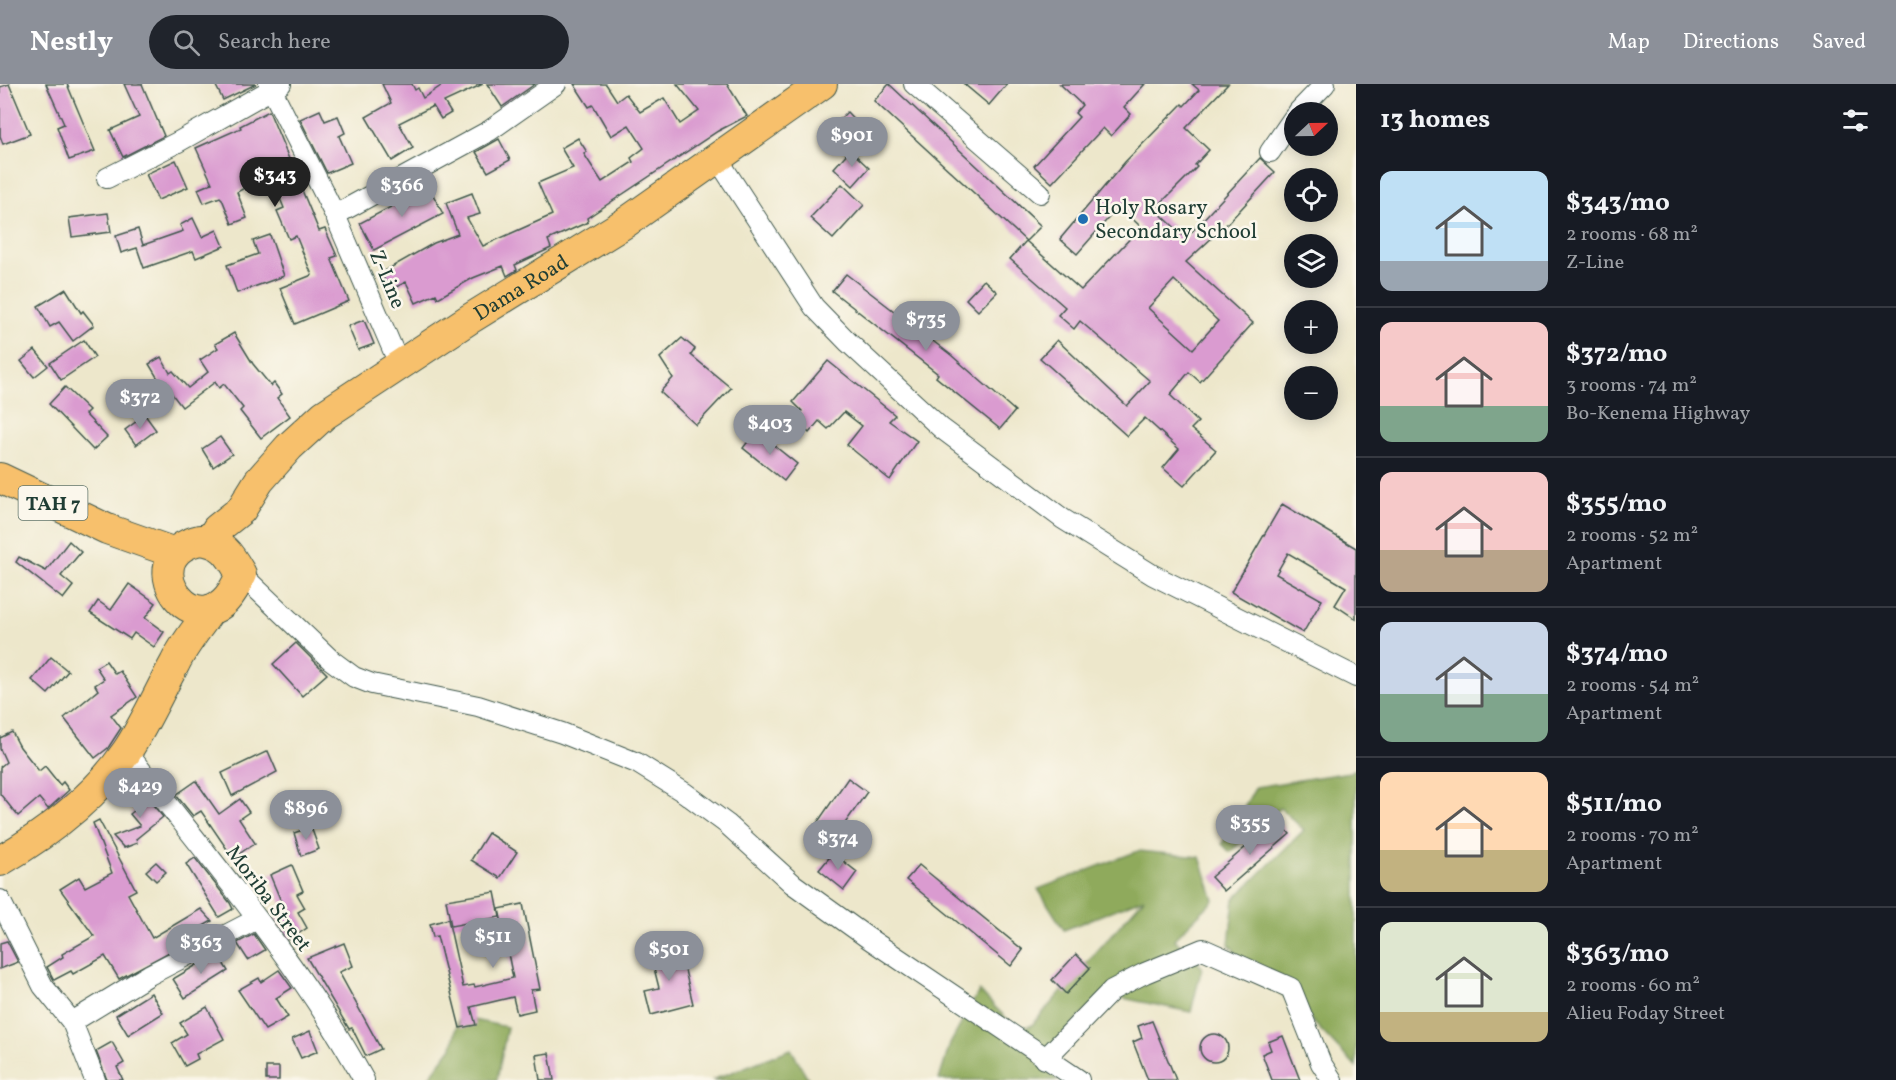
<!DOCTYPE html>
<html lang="en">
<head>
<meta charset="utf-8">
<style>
	:root { --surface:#171b24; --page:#20242c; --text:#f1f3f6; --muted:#9ea1a6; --line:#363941; --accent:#8c9099 }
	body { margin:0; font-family:Vollkorn,serif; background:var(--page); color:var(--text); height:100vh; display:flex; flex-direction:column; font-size:22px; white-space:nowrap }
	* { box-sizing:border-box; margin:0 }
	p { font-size:20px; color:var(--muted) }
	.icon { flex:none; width:33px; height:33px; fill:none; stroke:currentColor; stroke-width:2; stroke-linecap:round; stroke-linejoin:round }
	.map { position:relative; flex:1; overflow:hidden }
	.side { display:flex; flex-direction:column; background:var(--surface); width:540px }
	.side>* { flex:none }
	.needle { width:39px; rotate:68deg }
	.controls { position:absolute; left:1284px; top:18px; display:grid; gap:12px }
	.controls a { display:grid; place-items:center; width:54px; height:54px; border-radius:50%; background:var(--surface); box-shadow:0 3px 15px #0003; font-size:30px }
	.price { position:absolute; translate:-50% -51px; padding:0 14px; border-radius:21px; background:var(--accent); color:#fff; font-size:20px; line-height:39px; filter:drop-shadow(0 2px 3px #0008) }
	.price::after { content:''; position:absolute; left:50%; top:36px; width:18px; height:14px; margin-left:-9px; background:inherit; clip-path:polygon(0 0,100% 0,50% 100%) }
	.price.current { background:#222; color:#fff }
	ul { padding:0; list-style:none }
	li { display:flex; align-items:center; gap:18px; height:150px; padding:0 24px }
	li+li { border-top:2px solid var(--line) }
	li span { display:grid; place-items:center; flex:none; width:168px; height:120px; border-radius:12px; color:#555 }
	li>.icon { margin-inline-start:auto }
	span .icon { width:72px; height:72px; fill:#fffc; stroke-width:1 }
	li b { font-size:26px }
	h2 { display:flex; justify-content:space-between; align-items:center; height:72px; padding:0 24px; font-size:26px }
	header { display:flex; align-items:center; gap:36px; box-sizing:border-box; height:84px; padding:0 30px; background:var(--accent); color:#fff }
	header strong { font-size:28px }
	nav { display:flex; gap:33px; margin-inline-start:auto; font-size:21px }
	.search { width:420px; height:54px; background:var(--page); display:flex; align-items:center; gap:15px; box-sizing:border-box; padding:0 21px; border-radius:33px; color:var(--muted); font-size:22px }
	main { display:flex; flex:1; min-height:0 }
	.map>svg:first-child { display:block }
	.forest { fill:#8faa5b; stroke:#577448; stroke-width:1.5 }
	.building { fill:#da9bd0; fill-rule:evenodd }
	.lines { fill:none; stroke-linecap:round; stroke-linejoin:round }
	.minor-casing { stroke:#3e564b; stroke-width:22 }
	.highway-casing { stroke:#3e564b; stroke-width:32 }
	.minor { stroke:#fff; stroke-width:20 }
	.highway { stroke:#f7c06c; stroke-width:30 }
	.poi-dot { fill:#1f6fb2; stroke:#fbf7ec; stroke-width:2 }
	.labels { text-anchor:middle; stroke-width:5; stroke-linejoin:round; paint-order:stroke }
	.shield { fill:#fbf7ec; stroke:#61756b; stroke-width:1.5 }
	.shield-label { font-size:20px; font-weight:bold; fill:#1f3d34 }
	.poi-label { font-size:21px; fill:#1f3d34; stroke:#fbf7ec; text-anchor:start }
	.street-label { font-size:21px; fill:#1f3d34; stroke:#fbf7ec }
</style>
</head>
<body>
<header>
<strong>Nestly</strong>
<div class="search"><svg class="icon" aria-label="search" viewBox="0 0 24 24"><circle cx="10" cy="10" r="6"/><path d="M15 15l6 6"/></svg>Search here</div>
<nav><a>Map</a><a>Directions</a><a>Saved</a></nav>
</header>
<main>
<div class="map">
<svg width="1356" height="996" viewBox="0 0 1356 996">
	<rect width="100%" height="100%" fill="#fbf7ec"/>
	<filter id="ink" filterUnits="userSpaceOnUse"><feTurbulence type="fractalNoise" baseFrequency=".0167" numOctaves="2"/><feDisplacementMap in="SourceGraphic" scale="12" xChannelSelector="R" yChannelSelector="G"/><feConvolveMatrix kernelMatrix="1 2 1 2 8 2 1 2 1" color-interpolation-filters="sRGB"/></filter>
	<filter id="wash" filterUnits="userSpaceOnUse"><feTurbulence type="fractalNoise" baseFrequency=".008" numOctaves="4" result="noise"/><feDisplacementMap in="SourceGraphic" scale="24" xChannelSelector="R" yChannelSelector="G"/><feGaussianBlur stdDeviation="1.35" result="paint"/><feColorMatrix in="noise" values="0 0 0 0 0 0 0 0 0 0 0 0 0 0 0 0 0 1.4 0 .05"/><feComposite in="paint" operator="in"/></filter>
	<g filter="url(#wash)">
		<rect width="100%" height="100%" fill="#ede7cb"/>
		<g class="forest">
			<polygon points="1356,685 1356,983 1297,921 1251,889 1229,860 1234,815 1304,746 1280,724 1230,768 1222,760 1256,703 1350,688"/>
			<polygon points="1138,767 1200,773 1214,816 1174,855 1202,883 1191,928 1103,910 1037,977 1058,996 939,996 950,960 979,907 1016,944 1031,942 1144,814 1064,846 1038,805"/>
			<polygon points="459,933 507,943 497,996 427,996 452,963"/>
			<polygon points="791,965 809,996 712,996"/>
		</g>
		<g id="blocks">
			<g class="building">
				<polygon points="9,0 30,50 3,60 0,52 0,3"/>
				<polygon points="46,0 67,0 95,67 69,76 57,43 64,40"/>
				<polygon points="124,0 142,0 164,52 123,73 110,46 139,33"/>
				<polygon points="215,0 256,0 223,16"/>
				<polygon points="382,0 412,0 415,6 418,4 423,14 444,0 483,0 444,18 451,29 441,35 433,22 399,39 413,64 392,77 366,33 391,19"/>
				<polygon points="487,0 535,0 502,23"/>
				<polygon points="574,0 606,0 617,17 626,10 640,28 664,14 680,40 699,27 677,0 727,0 747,32 718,47 587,134 588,138 548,156 551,164 515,181 517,186 507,192 503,182 473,194 438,214 436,210 416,219 406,198 390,206 381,189 434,159 458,150 446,119 472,109 480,130 467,134 483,162 552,131 538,99 573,84 561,64 578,54 587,68 584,70 602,98 633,78 631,74 644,64 629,41 611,52 593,21 589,23"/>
				<polygon points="889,0 1041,142 1026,157 874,17"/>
				<polygon points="964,0 1007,0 989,21"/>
				<polygon points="1060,0 1145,0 1124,23 1131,30 1111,52 1103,44 1052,99 1034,82 1079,33 1075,29 1082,21"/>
				<path d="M1192,0H1228L1186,44L1209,66L1195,81L1197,83L1155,125L1186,154L1260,74L1275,88L1228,139L1186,178L1253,239L1200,298L1189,288L1170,311L1198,338L1191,345L1216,366L1184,402L1163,384L1179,365L1145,334L1127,352L1040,274L1057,256L1127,322L1150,297L1080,237L1074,245L1058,231L1065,223L1010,175L1026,157L1081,206L1141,143L1119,122L1077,170L1060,155L1125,78L1182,20L1184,22L1199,6ZM1174,196L1218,237L1193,265L1148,224Z"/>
				<polygon points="320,26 325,37 338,32 345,49 339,52 351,79 327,89 300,35"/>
				<polygon points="269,27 319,147 325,145 337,172 331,174 349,217 295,240 280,204 312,191 296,152 289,155 277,127 284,124 270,90 237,108 247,134 232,140 222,115 220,113 204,119 198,105 212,99 196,64 241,44 240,42"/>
				<polygon points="847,28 863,45 842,66 826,49"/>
				<polygon points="499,55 510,76 488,88 476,68"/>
				<polygon points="850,66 869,84 853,102 834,84"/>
				<polygon points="176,76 188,103 158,116 146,90"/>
				<polygon points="842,100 864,121 833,155 810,134"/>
				<polygon points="429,103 443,130 374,166 360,139"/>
				<polygon points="108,129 111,148 72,153 69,134"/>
				<polygon points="193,134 202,153 217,146 224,162 196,174 193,167 144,184 137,164 121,169 116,152 138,145 143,161 183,147 180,141"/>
				<polygon points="270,151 284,192 237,209 227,181 258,170 253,157"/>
				<polygon points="846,190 951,271 1015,327 1000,345 936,293 938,290 832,207"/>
				<polygon points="984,196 997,208 978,227 966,215"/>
				<polygon points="66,205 81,229 83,227 94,241 73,257 59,238 50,243 38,222"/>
				<polygon points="364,236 374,260 358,266 348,242"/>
				<polygon points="234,249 253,280 271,302 274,299 282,310 277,314 290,332 261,354 240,327 243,324 224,300 219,304 215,298 182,323 172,310 168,313 157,300 160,298 149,280 161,273 170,289 173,287 188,304 208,288 200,276 218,264 215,260"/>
				<polygon points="682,254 695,265 691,271 731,304 696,341 660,308 673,294 660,274"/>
				<polygon points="84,256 95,273 61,296 50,279"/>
				<polygon points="35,266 48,282 34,293 21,277"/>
				<polygon points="828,277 895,331 889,337 917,357 890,396 847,361 862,342 844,328 828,345 819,337 809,349 794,335 802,327 793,318"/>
				<polygon points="65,303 89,326 85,330 107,353 93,366 49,320"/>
				<polygon points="145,331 156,346 136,361 125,346"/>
				<polygon points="756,347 797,380 784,397 743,364"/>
				<polygon points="220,353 232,370 213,383 202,365"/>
				<polygon points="1282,420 1356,464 1356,535 1335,521 1346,503 1288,469 1276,490 1322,516 1303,549 1231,508"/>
				<polygon points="69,457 81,468 61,492 73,502 63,515 16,478 19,473 46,487"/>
				<polygon points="129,500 156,519 145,534 164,548 154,563 134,549 130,555 90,529 98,517 111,526"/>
				<polygon points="296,559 327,590 302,612 273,580"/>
				<polygon points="51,573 68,587 48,610 32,596"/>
				<polygon points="106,577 115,590 120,587 137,613 111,631 121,644 108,664 95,674 64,634 98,606 95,601 104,595 96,583"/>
				<polygon points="12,648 20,663 39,687 45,682 60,701 63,698 69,706 48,725 39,714 18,732 0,710 0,683 6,678 0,665 0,654"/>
				<polygon points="268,667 277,688 232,712 222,689"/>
				<polygon points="848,694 867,708 825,768 806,755"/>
				<polygon points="196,697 219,730 240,715 249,728 239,735 255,759 233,774 201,727 193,732 176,711"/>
				<polygon points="135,699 163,733 136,755 137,759 124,764 113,752 140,742 130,730 143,720 129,704"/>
				<polygon points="99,736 136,806 128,810 152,854 201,825 212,837 198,845 201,851 119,895 105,872 73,890 71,887 54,896 47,883 63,873 62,870 94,852 60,805 79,793 85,803 112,789 93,739"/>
				<polygon points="1277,736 1290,750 1224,807 1211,793"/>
				<polygon points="311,743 319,765 301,772 294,749"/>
				<polygon points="488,749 517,768 500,794 471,776"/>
				<polygon points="833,769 857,788 844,806 819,786"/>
				<polygon points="195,774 230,819 233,825 219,833 186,780"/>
				<polygon points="156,778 166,788 156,797 146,787"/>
				<polygon points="292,781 303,807 297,810 305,824 298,828 307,844 289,856 272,828 283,822 270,791"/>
				<polygon points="919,781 1023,866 1011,882 906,796"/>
				<polygon points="495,808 500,833 451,842 446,816"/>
				<polygon points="523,820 540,905 531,906 535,926 517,930 513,913 471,923 476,941 460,944 437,852 433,853 430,840 448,835 463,903 474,901 475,903 513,894 499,825"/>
				<polygon points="254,850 265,866 248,876 237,859"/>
				<polygon points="7,857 18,878 0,885 0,859"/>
				<polygon points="344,859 353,882 339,888 381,965 366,972 352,944 349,945 307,874"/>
				<polygon points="679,861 693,920 651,931 645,907 659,904 650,868"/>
				<polygon points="217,869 228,887 185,914 173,895"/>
				<polygon points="1076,870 1090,884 1066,910 1052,896"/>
				<polygon points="279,886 292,904 276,914 288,933 265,946 238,906 259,894 261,898"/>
				<polygon points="151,909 163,929 128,951 116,931"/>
				<polygon points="207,923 224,955 196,970 198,975 185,982 172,959 187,950 180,939"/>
				<polygon points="1152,937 1176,996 1148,996 1133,958 1142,954 1138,942"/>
				<polygon points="310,947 318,967 301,974 292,955"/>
				<circle cx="1214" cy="964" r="14"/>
				<polygon points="1283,952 1300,996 1272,996 1262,970 1271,966 1268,958"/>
				<polygon points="112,958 124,979 117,983 123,996 107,996 96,967"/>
				<polygon points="549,969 554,996 540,996 536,971"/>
				<rect x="266" y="983" width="13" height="13"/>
			</g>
		</g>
	</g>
	<g filter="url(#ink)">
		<use href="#blocks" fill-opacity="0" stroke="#3e564b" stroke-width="1.5"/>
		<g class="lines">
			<defs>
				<g id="minor">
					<polyline points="269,0 335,131 399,280"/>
					<polyline points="914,0 1040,109"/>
					<polyline points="1298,28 1325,0"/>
					<polyline points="1270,68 1294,33"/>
					<polyline points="717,74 814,223 849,259 941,344 1063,435 1153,491 1356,593"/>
					<polyline points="107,94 178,58 281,0"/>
					<polyline points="335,131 489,47 556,0"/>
					<polyline points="241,490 331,576 354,593 372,600 478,622 562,649 637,679 685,709 727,740 793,800 868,854 1079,996"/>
					<path d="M126,667C209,774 299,878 364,996"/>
					<polyline points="0,816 43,902 72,938 95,996"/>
					<polyline points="72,938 149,891 257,835"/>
					<polyline points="1045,975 1112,906 1145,889 1203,865 1291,904 1321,979 1332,996"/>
				</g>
				<g id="highway">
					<polyline points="0,394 107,445 175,469"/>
					<path d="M200,456C223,458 230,471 241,490C204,583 124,472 200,456Z"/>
					<path id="s1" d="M210,457L217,445L241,426L259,397L289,363L324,331L468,236L625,139L822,0"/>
					<path d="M0,777C48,749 95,714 127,667C145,640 159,608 175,579C184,560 199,543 210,526"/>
				</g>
			</defs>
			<use href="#minor" class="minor-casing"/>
			<use href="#highway" class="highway-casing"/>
			<use href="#minor" class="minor"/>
			<use href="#highway" class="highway"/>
		</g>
	</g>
	<circle class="poi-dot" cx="1083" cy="135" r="6"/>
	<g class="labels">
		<rect class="shield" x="18.5" y="402" width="69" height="34" rx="4.5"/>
		<g class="shield-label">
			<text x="53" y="426">TAH 7</text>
		</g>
		<g class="poi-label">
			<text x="1095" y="130">Holy Rosary<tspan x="1095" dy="24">Secondary School</tspan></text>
		</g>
		<g class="street-label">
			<text transform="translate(388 195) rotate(67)" y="7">Z-Line</text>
			<text dy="7" stroke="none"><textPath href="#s1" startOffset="406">Dama Road</textPath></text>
			<text transform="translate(269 814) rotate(53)" y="7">Moriba Street</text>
		</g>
	</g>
</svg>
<div class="controls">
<a><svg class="needle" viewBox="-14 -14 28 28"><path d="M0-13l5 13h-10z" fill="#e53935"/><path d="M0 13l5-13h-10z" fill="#9ea1a6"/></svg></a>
<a><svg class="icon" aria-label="locate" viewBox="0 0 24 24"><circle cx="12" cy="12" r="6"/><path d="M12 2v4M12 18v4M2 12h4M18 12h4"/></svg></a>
<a><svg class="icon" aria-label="layers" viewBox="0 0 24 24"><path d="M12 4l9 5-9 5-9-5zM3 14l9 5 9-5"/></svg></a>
<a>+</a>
<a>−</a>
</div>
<b class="price" style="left:852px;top:84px">$901</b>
<b class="price current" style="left:275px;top:124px">$343</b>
<b class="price" style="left:402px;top:134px">$366</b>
<b class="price" style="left:926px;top:268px">$735</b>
<b class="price" style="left:140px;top:346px">$372</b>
<b class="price" style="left:770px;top:372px">$403</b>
<b class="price" style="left:140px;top:735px">$429</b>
<b class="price" style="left:306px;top:757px">$896</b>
<b class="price" style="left:1250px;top:772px">$355</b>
<b class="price" style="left:838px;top:787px">$374</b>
<b class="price" style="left:493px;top:885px">$511</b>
<b class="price" style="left:201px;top:891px">$363</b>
<b class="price" style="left:669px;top:898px">$501</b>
</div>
<section class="side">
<h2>13 homes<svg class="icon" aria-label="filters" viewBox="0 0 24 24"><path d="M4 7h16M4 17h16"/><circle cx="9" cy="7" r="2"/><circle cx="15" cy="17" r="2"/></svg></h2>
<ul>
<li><span style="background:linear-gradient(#bfe0f5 75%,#9aa5b1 0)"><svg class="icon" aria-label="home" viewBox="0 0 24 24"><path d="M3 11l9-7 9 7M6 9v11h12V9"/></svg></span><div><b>$343/mo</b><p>2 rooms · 68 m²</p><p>Z-Line</p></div></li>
<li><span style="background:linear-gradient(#f6c9c9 70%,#7fa58c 0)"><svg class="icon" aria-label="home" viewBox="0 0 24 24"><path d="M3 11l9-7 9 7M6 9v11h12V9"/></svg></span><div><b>$372/mo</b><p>3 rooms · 74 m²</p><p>Bo-Kenema Highway</p></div></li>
<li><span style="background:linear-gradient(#f6c9c9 65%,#b9a48a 0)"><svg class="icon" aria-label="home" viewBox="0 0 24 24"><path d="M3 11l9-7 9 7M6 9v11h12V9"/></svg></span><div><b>$355/mo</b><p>2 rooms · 52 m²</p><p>Apartment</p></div></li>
<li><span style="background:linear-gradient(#c9d6e8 60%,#7fa58c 0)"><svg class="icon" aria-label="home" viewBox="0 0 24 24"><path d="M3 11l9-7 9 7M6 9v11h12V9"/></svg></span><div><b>$374/mo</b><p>2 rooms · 54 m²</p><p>Apartment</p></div></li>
<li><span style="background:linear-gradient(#ffd9b3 65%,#c2b280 0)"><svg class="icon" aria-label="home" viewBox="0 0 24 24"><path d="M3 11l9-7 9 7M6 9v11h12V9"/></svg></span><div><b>$511/mo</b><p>2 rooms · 70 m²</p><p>Apartment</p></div></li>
<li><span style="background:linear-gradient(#dfe7d0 75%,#c2b280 0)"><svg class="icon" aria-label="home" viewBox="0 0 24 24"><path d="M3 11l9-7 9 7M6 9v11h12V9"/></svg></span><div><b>$363/mo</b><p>2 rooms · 60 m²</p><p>Alieu Foday Street</p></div></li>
</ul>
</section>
</main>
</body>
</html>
